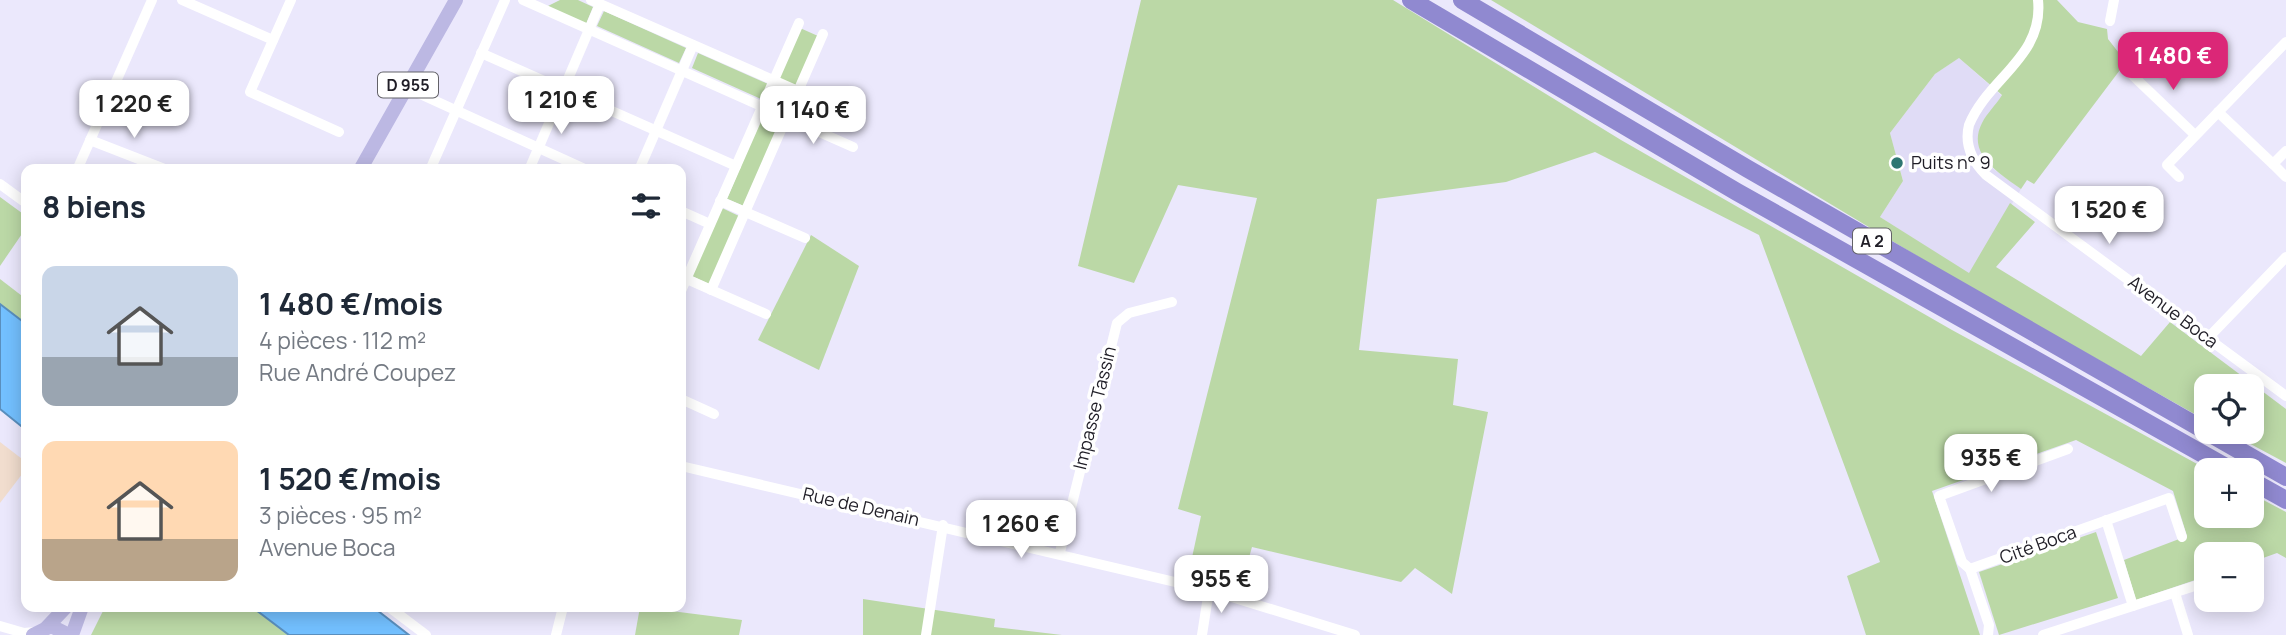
<!DOCTYPE html>
<html lang="fr">
<head>
<meta charset="utf-8">
<style>
	:root { --surface:#fff; --page:#f6f6f7; --text:#1f2937; --muted:#747a83; --accent:#db2777 }
	body { margin:0; font-family:Manrope,sans-serif; background:var(--page); color:var(--text); height:100vh; display:flex; flex-direction:column; font-size:26px; white-space:nowrap }
	* { box-sizing:border-box; margin:0 }
	p { font-size:23px; color:var(--muted) }
	.icon { flex:none; width:38px; height:38px; fill:none; stroke:currentColor; stroke-width:2; stroke-linecap:round; stroke-linejoin:round }
	.map { position:relative; flex:1; overflow:hidden }
	.sheet { position:absolute; left:21px; top:164px; width:665px; height:448px; display:flex; flex-direction:column; background:var(--surface); border-radius:14px; box-shadow:0 4px 18px #0003 }
	.sheet>* { flex:none }
	.buttons { position:absolute; left:2194px; top:374px; display:grid; gap:14px }
	.buttons a { display:grid; place-items:center; width:70px; height:70px; border-radius:14px; background:var(--surface); box-shadow:0 4px 18px #0003; font-size:35px }
	.price { position:absolute; translate:-50% -60px; padding:0 16px; border-radius:14px; background:#fff; color:#222; font-size:23px; line-height:46px; filter:drop-shadow(0 2px 4px #0008) }
	.price::after { content:''; position:absolute; left:50%; top:42px; width:21px; height:16px; margin-left:-10px; background:inherit; clip-path:polygon(0 0,100% 0,50% 100%) }
	.price.current { background:var(--accent); color:#fff }
	ul { padding:0; list-style:none }
	li { display:flex; align-items:center; gap:21px; height:175px; padding:0 21px }
	li span { display:grid; place-items:center; flex:none; width:196px; height:140px; border-radius:14px; color:#555 }
	li>.icon { margin-inline-start:auto }
	span .icon { width:84px; height:84px; fill:#fffc; stroke-width:1 }
	li b { font-size:30px }
	h2 { display:flex; justify-content:space-between; align-items:center; height:84px; padding:0 21px; font-size:30px }
	.map>svg:first-child { display:block }
	.built { fill:#e0dcf6 }
	.education { fill:#f1ddce }
	.green { fill:#bbd8a6 }
	.water { fill:#73c0ff; stroke:#5a8fbe; stroke-width:2 }
	.lines { fill:none; stroke-linecap:round; stroke-linejoin:round }
	.minor { stroke:#fff; stroke-width:10 }
	.major { stroke:#bcb8e3; stroke-width:14 }
	.highway { stroke:#9089d0; stroke-width:18 }
	.poi-dot { fill:#2e7672; stroke:#fff; stroke-width:2.5 }
	.labels { text-anchor:middle; stroke-width:7; stroke-linejoin:round; paint-order:stroke }
	.shield { fill:#fff; stroke:#636268; stroke-width:2 }
	.shield-label { font-size:16px; font-weight:bold; fill:#201e27 }
	.poi-label { font-size:18px; fill:#201e27; stroke:#fff; text-anchor:start }
	.street-label { font-size:18px; fill:#201e27; stroke:#fff }
</style>
</head>
<body>
<div class="map">
<svg width="2286" height="635" viewBox="0 0 2286 635">
	<rect width="100%" height="100%" fill="#ebe8fc"/>
	<polygon class="built" points="1959,58 2002,96 1982,123 1992,168 2021,189 1969,274 1880,217 1903,181 1890,133 1935,74"/>
	<polygon class="education" points="0,442 26,462 26,469 0,503"/>
	<g class="green">
		<polygon points="560,0 578,0 593,7 586,24 546,7"/>
		<polygon points="1141,0 1393,0 1621,140 1952,330 2210,471 2207,471 2207,516 2252,516 2252,494 2286,512 2286,558 2277,553 2252,562 2252,555 2207,555 2207,576 2136,600 2124,560 2187,536 2173,491 2076,440 1932,491 1980,635 1866,635 1847,576 1880,562 1759,235 1595,152 1506,182 1377,199 1359,350 1458,359 1453,405 1488,412 1452,594 1415,568 1401,582 1252,547 1241,586 1188,576 1201,516 1178,509 1257,198 1178,185 1134,283 1078,266"/>
		<path d="M1491,0H2057L2078,22L2107,29L2108,39L2126,62L2034,184L2027,180L2021,189C1999,173 1966,154 1982,123C1987,113 1996,105 2002,95L1959,58L1935,74L1890,133L1903,181L1880,217L1969,273L2010,203L2035,222L1996,267L2141,356L2170,322L2286,409V463L2228,432H2252V387H2207V421L1962,283Z"/>
		<polygon points="604,11 686,48 679,63 597,26"/>
		<polygon points="800,28 818,36 798,86 779,79"/>
		<polygon points="698,53 768,84 761,99 692,68"/>
		<circle cx="780" cy="99" r="10"/>
		<polygon points="764,111 781,119 744,206 727,199"/>
		<polygon points="0,197 26,216 26,228 0,266"/>
		<polygon points="722,208 739,216 709,284 692,276"/>
		<polygon points="811,235 859,266 819,370 758,340"/>
		<polygon points="0,279 26,299 26,324 0,304"/>
		<polygon points="2096,532 2118,598 1999,635 1979,572"/>
		<polygon points="863,599 995,619 994,627 1062,635 863,635"/>
		<polygon points="105,607 253,607 289,635 91,635"/>
		<polygon points="640,607 742,620 739,635 635,635"/>
	</g>
	<g class="water">
		<polygon points="0,304 26,324 26,430 0,409"/>
		<polygon points="252,607 373,607 409,635 289,635"/>
	</g>
	<g class="lines">
		<g class="minor">
			<polyline points="182,0 273,40"/>
			<polyline points="291,0 250,92 339,132"/>
			<polyline points="523,0 853,147"/>
			<polyline points="591,0 798,91"/>
			<path d="M2038,0C2044,57 1988,78 1969,125C1964,145 1972,161 1986,175L2286,396"/>
			<polyline points="2110,21 2114,0"/>
			<polyline points="481,53 736,166"/>
			<polyline points="2128,71 2195,135"/>
			<polyline points="407,88 587,170"/>
			<polyline points="2218,112 2273,164"/>
			<polyline points="90,140 167,170"/>
			<polyline points="2286,151 2273,164 2286,177"/>
			<polyline points="77,170 152,0"/>
			<polyline points="430,170 505,0"/>
			<polyline points="529,170 600,4"/>
			<polyline points="639,170 693,45"/>
			<polyline points="2179,177 2167,165 2286,42"/>
			<polyline points="0,184 26,203"/>
			<polyline points="720,201 805,238"/>
			<polyline points="681,211 710,224"/>
			<polyline points="682,277 766,314"/>
			<polyline points="711,290 823,34"/>
			<polyline points="681,291 799,23"/>
			<polyline points="2208,338 2286,257"/>
			<polyline points="681,399 714,414"/>
			<polyline points="681,466 1209,590 1355,635"/>
			<polyline points="2106,520 2133,606"/>
			<polyline points="1060,552 1117,323 1129,313 1172,302"/>
			<polyline points="1970,569 1962,562 1939,496 2068,449"/>
			<polyline points="2175,593 2188,635"/>
			<polyline points="389,607 426,635"/>
			<polyline points="0,626 24,633 35,632"/>
			<polyline points="556,635 563,607"/>
			<polyline points="926,635 943,525"/>
			<polyline points="1202,635 1209,590"/>
			<polyline points="1988,635 1989,625 1970,569 2169,498 2182,537"/>
			<polyline points="2043,635 2207,582"/>
		</g>
		<g class="major">
			<polyline points="360,170 456,0"/>
			<polyline points="47,627 66,607"/>
			<polyline points="33,635 51,626 69,635"/>
			<polyline points="72,635 82,607"/>
		</g>
		<g class="highway">
			<polyline points="1411,0 1737,192 2233,471"/>
			<polyline points="1462,0 1748,169 2286,477"/>
			<polyline points="2252,481 2286,500"/>
		</g>
	</g>
	<circle class="poi-dot" cx="1897" cy="163" r="7"/>
	<g class="labels">
		<g class="shield">
			<rect x="378" y="72.5" width="60" height="25" rx="5"/>
			<rect x="1853" y="228.5" width="38" height="25" rx="5"/>
		</g>
		<g class="shield-label">
			<text x="408" y="91">D 955</text>
			<text x="1872" y="247">A 2</text>
		</g>
		<g class="poi-label">
			<text x="1911" y="169">Puits n° 9</text>
		</g>
		<g class="street-label">
			<text transform="translate(2173 312) rotate(37)" y="6">Avenue Boca</text>
			<text transform="translate(1095 408) rotate(-76)" y="6">Impasse Tassin</text>
			<text transform="translate(861 507) rotate(13)" y="6">Rue de Denain</text>
			<text transform="translate(2038 545) rotate(-20)" y="6">Cité Boca</text>
		</g>
	</g>
</svg>
<div class="buttons">
<a><svg class="icon" aria-label="locate" viewBox="0 0 24 24"><circle cx="12" cy="12" r="6"/><path d="M12 2v4M12 18v4M2 12h4M18 12h4"/></svg></a>
<a>+</a>
<a>−</a>
</div>
<b class="price current" style="left:2173px;top:92px">1 480 €</b>
<b class="price" style="left:561px;top:136px">1 210 €</b>
<b class="price" style="left:134px;top:140px">1 220 €</b>
<b class="price" style="left:813px;top:146px">1 140 €</b>
<b class="price" style="left:2109px;top:246px">1 520 €</b>
<b class="price" style="left:1991px;top:494px">935 €</b>
<b class="price" style="left:1021px;top:560px">1 260 €</b>
<b class="price" style="left:1221px;top:615px">955 €</b>
<section class="sheet">
<h2>8 biens<svg class="icon" aria-label="filters" viewBox="0 0 24 24"><path d="M4 7h16M4 17h16"/><circle cx="9" cy="7" r="2"/><circle cx="15" cy="17" r="2"/></svg></h2>
<ul>
<li><span style="background:linear-gradient(#c9d6e8 65%,#9aa5b1 0)"><svg class="icon" aria-label="home" viewBox="0 0 24 24"><path d="M3 11l9-7 9 7M6 9v11h12V9"/></svg></span><div><b>1 480 €/mois</b><p>4 pièces · 112 m²</p><p>Rue André Coupez</p></div></li>
<li><span style="background:linear-gradient(#ffd9b3 70%,#b9a48a 0)"><svg class="icon" aria-label="home" viewBox="0 0 24 24"><path d="M3 11l9-7 9 7M6 9v11h12V9"/></svg></span><div><b>1 520 €/mois</b><p>3 pièces · 95 m²</p><p>Avenue Boca</p></div></li>
</ul>
</section>
</div>
</body>
</html>
